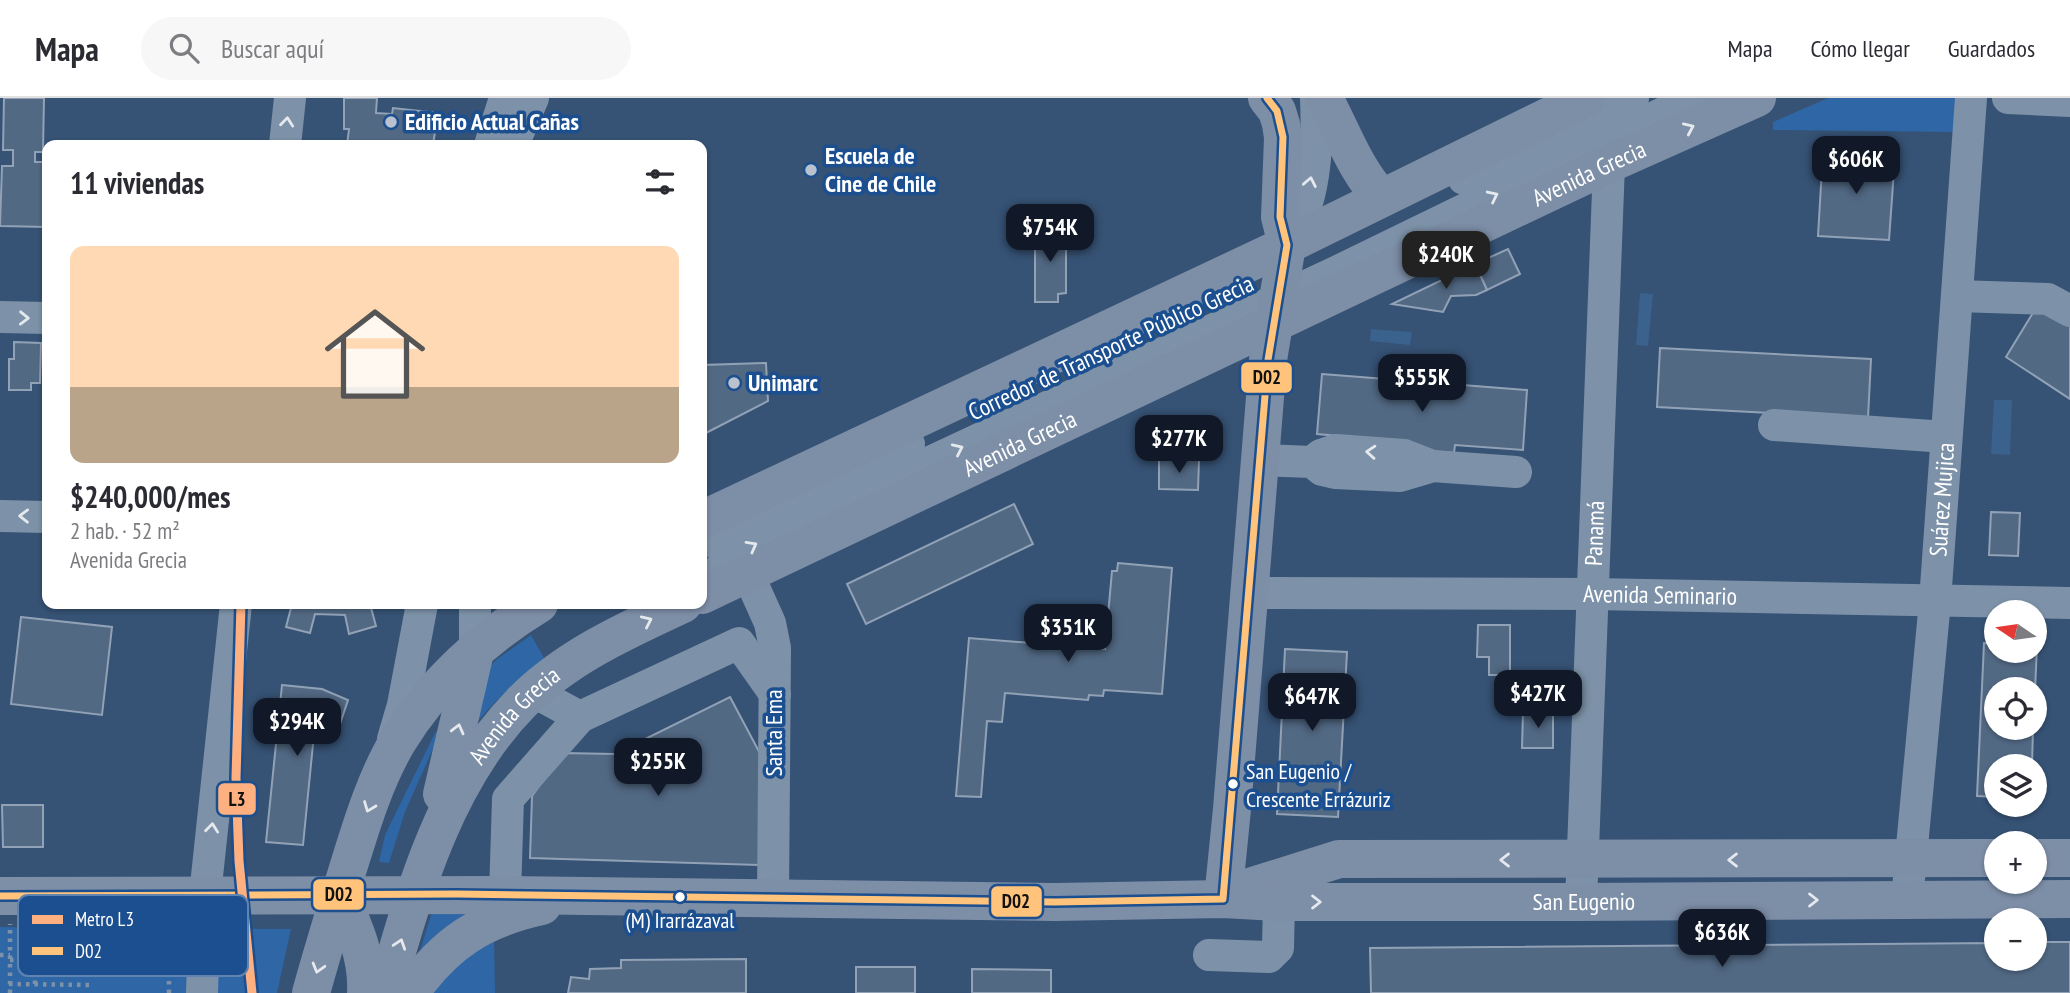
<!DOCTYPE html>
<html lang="es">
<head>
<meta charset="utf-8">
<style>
	:root { --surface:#fff; --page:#f7f7f7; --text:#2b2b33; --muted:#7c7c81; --line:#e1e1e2; --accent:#111827 }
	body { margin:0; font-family:"PT Sans Narrow",sans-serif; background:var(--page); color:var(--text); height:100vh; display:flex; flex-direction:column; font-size:26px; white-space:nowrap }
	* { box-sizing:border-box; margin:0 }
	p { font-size:23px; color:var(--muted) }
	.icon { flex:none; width:38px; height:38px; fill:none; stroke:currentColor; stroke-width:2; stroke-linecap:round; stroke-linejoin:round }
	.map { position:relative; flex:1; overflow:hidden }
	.details { position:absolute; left:42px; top:42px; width:665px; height:469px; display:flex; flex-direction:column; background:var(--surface); border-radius:14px; box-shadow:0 2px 5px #0004 }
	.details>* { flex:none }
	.needle { width:46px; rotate:283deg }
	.controls { position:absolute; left:1984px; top:502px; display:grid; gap:14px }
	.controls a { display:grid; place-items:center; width:63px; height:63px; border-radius:50%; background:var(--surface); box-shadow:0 2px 5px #0004; font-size:35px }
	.price { position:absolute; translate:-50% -60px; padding:0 16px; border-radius:14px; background:var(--accent); color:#fff; font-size:23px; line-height:46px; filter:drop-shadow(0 2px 4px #0008) }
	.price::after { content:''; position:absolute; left:50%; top:42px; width:21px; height:16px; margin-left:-10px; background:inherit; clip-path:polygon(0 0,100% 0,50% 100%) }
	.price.selected { background:#222; color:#fff }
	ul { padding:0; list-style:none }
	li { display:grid; align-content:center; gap:14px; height:371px; padding:0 28px }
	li+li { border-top:2px solid var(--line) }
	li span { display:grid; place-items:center; height:217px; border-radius:14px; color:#555 }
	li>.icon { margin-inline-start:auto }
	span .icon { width:126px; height:126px; fill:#fffc; stroke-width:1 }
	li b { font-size:30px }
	h2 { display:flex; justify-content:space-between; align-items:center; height:84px; padding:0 28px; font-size:30px }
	header { display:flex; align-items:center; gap:42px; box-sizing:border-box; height:98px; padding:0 35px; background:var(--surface); border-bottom:2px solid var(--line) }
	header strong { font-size:33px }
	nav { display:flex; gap:38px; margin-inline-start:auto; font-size:24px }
	.search { width:490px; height:63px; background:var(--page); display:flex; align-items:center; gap:18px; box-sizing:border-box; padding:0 24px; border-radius:38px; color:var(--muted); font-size:26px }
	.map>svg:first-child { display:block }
	.green { fill:#2f66a5 }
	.water { fill:#3b618d }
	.building { fill:#526984; stroke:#92a2b6; stroke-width:2 }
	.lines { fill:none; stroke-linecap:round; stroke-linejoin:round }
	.path { stroke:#7d92a8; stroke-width:4.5; stroke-dasharray:3.5 5; stroke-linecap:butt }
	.minor { stroke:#7d92a8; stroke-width:32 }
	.major { stroke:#7d8ea7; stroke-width:38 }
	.bus-1-casing { stroke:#1b4f8f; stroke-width:12 }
	.bus-1 { stroke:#ffc37b; stroke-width:7 }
	.metro-1-casing { stroke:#1b4f8f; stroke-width:14 }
	.metro-1 { stroke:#ffb080; stroke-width:9 }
	.oneway { stroke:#e5e9ee }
	.oneway2 { stroke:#e5e8ed }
	.poi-dot { fill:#b9c2ce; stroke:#1b4f8f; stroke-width:2.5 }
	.bus-dot { fill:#fff; stroke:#1b4f8f; stroke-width:2.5 }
	.labels { text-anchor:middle; stroke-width:7; stroke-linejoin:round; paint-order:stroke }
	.bus-label { font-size:22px; fill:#fff; stroke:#1b4f8f; text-anchor:start }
	.poi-label { font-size:24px; font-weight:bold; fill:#fff; stroke:#1b4f8f; text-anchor:start }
	.street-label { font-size:24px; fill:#fff; stroke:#1b4f8f }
	.key { fill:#1b4f8f; stroke:#5f84b1; stroke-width:2 }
	.key-label { font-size:19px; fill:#fff }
	.line-badge { stroke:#1b4f8f; stroke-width:2.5 }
	.pale-badge-label { font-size:19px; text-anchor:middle; font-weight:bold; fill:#111 }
</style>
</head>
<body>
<header>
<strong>Mapa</strong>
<div class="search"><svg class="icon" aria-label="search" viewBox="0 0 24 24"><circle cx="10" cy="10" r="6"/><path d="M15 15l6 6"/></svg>Buscar aquí</div>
<nav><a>Mapa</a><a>Cómo llegar</a><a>Guardados</a></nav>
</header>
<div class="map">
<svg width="2070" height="895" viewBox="0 0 2070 895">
	<rect width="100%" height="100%" fill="#365274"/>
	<g class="green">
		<polygon points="1828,0 1958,0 1956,34 1773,32 1773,24"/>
		<polygon points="531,537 544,560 494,605 471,631 483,576 496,562"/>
		<polygon points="436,633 439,637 405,714 389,765 379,764 385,737"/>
		<polygon points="487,813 416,866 432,814"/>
		<polygon points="0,829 291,831 277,895 0,895"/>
		<polygon points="494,834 495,895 425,895"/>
	</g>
	<g class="water">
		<polygon points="1640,195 1653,196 1648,248 1636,247"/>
		<polygon points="1371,231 1412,234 1410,247 1370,243"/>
		<polygon points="1994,302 2012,302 2010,357 1991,356"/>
	</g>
	<g class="building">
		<polygon points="4,0 44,0 43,54 35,54 35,64 46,64 47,129 0,128 2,68 13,68 13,52 3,52"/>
		<polygon points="344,0 377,0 376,15 392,16 393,10 438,15 433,47 347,47 349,31 344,31"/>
		<polygon points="1823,53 1895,58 1889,142 1818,138"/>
		<polygon points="1059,127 1059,135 1066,135 1066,195 1058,196 1058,204 1035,204 1035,128"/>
		<polygon points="1508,151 1520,176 1487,192 1475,166"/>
		<polygon points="1475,166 1487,192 1476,197 1451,198 1443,214 1392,206"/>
		<polygon points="2039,205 2070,224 2070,301 2006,259"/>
		<polygon points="14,244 41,245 40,285 31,285 31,292 9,292 9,261 14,261"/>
		<polygon points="1660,250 1871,261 1868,320 1657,309"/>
		<polygon points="766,265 768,303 702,337 702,267"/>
		<polygon points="1322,276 1527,292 1523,352 1455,347 1454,355 1384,349 1384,342 1317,336"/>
		<polygon points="1159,362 1199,362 1198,392 1159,391"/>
		<polygon points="1014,406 1033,446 866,526 847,486"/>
		<polygon points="1991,414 2020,415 2018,458 1989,457"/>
		<polygon points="1118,465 1172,470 1162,596 1104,592 1103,598 1089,597 1088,602 1005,595 1002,624 987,623 981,699 956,698 969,540 1105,551 1112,473 1117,473"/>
		<polygon points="292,506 370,506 376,528 349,536 345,517 315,516 310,535 286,529"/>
		<polygon points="21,519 112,529 102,617 11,606"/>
		<polygon points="1478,527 1510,527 1510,577 1489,577 1489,559 1477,559"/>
		<polygon points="1984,545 1997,546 1997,553 2035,553 2035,547 2037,548 2035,593 1997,592 1997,630 2033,630 2032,668 1997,668 1997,699 1977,698"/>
		<polygon points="1285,551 1347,554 1338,719 1277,716"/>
		<polygon points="282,587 322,591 348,602 339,629 315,626 303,747 266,744"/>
		<polygon points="730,599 763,661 759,767 530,760 532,698 563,655 615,656"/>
		<polygon points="1553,613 1553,650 1522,650 1523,614"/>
		<polygon points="2,707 43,707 43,749 3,749"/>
		<polygon points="2035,844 2070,844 2070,895 1371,895 1370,850 1997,845 1997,861 2035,861"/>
		<polygon points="746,861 746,895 568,895 571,879 589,881 590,871 621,870 621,862"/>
		<rect x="856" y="869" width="59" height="26"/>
		<polygon points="972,871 1051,872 1051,895 972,895"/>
	</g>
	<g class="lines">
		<g class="path">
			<polyline points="0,857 10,857"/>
			<polyline points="10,862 87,862 113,847"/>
			<polyline points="58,862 59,828"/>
			<polyline points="102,866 113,866 113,830"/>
			<polyline points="9,886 91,887"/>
			<polyline points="35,886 35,862"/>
			<polyline points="10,895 10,826"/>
			<polyline points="169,895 169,829"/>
		</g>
		<g class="minor">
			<polyline points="2008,0 2070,3"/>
			<polyline points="285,47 290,0"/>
			<polyline points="490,47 505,0"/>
			<polyline points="513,47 533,0"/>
			<polyline points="1464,81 1633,0"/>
			<path d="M1287,147C1316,108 1318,47 1316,0"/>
			<polyline points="1957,198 2048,201 2070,213"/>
			<polyline points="0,219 47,220"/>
			<polyline points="1774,327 1946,339"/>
			<polyline points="1260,362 1312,364 1322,372 1335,375 1400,378 1427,370"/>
			<polyline points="1312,364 1321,357 1336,352 1404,357 1432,368 1516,374"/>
			<polyline points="0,418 47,419"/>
			<polyline points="702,444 909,346"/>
			<polyline points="748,476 770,525 775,550 773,801"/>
			<polyline points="702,492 727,462 759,444 1336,174 1694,0"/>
			<path id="s1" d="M1249,495L1593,496L2070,505"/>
			<polyline points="475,554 475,506"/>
			<polyline points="534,594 580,619"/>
			<polyline points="393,641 403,607 422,506"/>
			<polyline points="505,797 508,701 580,619 739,545 775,596"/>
			<path id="s2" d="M1907,802L1935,503L1971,0"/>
			<path id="s3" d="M1581,804L1609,66"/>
			<polyline points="1209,857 1269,859 1278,850 1279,804"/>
			<polyline points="202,895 205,797 236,506"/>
		</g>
		<g class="major">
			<path d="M1324,0C1342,33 1355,72 1381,99"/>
			<polyline points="702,422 1287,147 1586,0"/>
			<path id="s4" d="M702,497L1609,66L1757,0"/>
			<polyline points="442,696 475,554"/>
			<polyline points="2035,760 2070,760"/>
			<polyline points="1237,793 1339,761 1997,760"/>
			<path id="s5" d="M0,798L505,797L1055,804L1223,801L1279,804H1581L2070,801"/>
			<path d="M340,798C354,828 368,860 366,895"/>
			<polyline points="1223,801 1232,711 1268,262 1287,147 1280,119 1283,39 1281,26 1277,13 1267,0"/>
			<path d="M311,895C322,855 334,816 346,777C360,732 374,683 398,643C432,587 483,540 539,506"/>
			<path id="s6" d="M385,895C414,794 445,682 521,605C566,559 627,532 683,506"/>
			<path d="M410,895C445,845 482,821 542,808"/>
		</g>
		<defs>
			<polyline id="bus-1" points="0,798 457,796 1055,804 1223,801 1268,262 1287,147 1280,119 1283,39 1277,13 1267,0"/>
		</defs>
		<use href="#bus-1" class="bus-1-casing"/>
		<use href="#bus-1" class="bus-1"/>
		<defs>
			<polyline id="metro-1" points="241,506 236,680 239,763 252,895"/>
		</defs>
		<use href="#metro-1" class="metro-1-casing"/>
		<use href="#metro-1" class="metro-1"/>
	</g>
	<defs><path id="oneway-chevron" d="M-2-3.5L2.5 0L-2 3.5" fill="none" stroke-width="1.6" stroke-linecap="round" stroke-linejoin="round" transform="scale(1.75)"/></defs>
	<g class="oneway">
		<use href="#oneway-chevron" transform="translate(287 24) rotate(-84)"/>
		<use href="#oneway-chevron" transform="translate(1310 84) rotate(-79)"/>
		<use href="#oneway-chevron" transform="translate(1493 98) rotate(-26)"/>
		<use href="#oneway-chevron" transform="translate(24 220) rotate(1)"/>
		<use href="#oneway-chevron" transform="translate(958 351) rotate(-25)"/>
		<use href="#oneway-chevron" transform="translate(1371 354) rotate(-176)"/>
		<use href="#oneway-chevron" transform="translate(24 418) rotate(-179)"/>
		<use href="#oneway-chevron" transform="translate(752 448) rotate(-29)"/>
		<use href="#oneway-chevron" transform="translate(212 730) rotate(-84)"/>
	</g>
	<g class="oneway2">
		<use href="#oneway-chevron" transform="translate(1689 30) rotate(-24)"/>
		<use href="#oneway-chevron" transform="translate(647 523) rotate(-25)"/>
		<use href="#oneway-chevron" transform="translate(458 631) rotate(-76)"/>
		<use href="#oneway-chevron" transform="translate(369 709) rotate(111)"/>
		<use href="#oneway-chevron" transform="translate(1505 762) rotate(-180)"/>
		<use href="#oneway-chevron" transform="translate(1733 762) rotate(180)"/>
		<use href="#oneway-chevron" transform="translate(1813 802)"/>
		<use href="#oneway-chevron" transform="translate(1316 804)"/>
		<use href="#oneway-chevron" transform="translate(400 846) rotate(-72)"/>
		<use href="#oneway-chevron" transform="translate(318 870) rotate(106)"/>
	</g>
	<g class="poi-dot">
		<circle cx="391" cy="24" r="7"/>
		<circle cx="811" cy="72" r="7"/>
		<circle cx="734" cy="285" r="7"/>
	</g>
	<g class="bus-dot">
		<circle cx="1233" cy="686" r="6"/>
		<circle cx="680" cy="799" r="6"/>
	</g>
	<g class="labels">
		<g class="bus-label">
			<text x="1246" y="681">San Eugenio /<tspan x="1246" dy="28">Crescente Errázuriz</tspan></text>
			<text x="680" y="830" text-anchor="middle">(M) Irarrázaval</text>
		</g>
		<g class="poi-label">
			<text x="405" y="32">Edificio Actual Cañas</text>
			<text x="825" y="66">Escuela de<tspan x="825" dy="28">Cine de Chile</tspan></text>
			<text x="748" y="293">Unimarc</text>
		</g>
		<g class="street-label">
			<text dy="8" stroke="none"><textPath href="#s4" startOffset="982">Avenida Grecia</textPath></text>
			<text transform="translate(1111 250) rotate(-25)" y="8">Corredor de Transporte Público Grecia</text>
			<text dy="8" stroke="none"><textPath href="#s4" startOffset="352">Avenida Grecia</textPath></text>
			<text dy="8" stroke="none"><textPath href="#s2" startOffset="402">Suárez Mujica</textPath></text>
			<text dy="8" stroke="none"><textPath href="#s3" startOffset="369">Panamá</textPath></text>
			<text dy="8" stroke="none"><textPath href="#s1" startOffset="411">Avenida Seminario</textPath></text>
			<text dy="8" stroke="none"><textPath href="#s6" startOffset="310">Avenida Grecia</textPath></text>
			<text transform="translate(774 635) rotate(-90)" y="8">Santa Ema</text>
			<text dy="8" stroke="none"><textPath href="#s5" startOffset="1584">San Eugenio</textPath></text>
		</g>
	</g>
	<rect x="18" y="797" width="230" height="81" rx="10" class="key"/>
	<rect x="32" y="817" width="31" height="9" fill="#ffb080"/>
	<rect x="32" y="849" width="31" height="8" fill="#ffc37b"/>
	<g class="key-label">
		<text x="75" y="828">Metro L3</text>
		<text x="75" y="860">D02</text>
	</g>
	<g class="line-badge">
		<rect x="1240" y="263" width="53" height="33" rx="7" fill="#ffc37b"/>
		<rect x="217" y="684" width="40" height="34" rx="7" fill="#ffb080"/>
		<rect x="312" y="780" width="53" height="33" rx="7" fill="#ffc37b"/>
		<rect x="990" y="787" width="53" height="33" rx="7" fill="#ffc37b"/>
	</g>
	<g class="pale-badge-label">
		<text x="1267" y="286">D02</text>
		<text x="237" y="708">L3</text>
		<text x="339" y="803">D02</text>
		<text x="1016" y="810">D02</text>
	</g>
</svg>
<div class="controls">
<a><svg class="needle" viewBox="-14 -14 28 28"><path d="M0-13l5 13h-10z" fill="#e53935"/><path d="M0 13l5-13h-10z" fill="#7c7c81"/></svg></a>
<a><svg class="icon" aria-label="locate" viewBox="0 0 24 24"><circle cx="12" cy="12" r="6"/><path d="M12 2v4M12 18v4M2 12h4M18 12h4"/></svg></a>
<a><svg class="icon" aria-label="layers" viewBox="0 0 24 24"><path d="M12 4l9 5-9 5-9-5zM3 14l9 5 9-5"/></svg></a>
<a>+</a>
<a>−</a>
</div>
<b class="price" style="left:1856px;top:98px">$606K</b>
<b class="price" style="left:1050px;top:166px">$754K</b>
<b class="price selected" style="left:1446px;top:193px">$240K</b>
<b class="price" style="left:1422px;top:316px">$555K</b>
<b class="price" style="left:1179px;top:377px">$277K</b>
<b class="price" style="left:1068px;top:566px">$351K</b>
<b class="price" style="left:1538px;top:632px">$427K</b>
<b class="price" style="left:1312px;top:635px">$647K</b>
<b class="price" style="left:297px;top:660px">$294K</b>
<b class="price" style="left:658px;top:700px">$255K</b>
<b class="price" style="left:1722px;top:871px">$636K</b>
<section class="details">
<h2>11 viviendas<svg class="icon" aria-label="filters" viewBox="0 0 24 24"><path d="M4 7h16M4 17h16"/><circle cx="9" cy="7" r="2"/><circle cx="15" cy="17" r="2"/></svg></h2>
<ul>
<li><span style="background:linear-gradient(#ffd9b3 65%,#b9a48a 0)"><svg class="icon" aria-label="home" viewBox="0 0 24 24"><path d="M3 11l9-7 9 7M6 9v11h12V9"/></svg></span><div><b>$240,000/mes</b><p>2 hab. · 52 m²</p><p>Avenida Grecia</p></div></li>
</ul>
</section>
</div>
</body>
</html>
